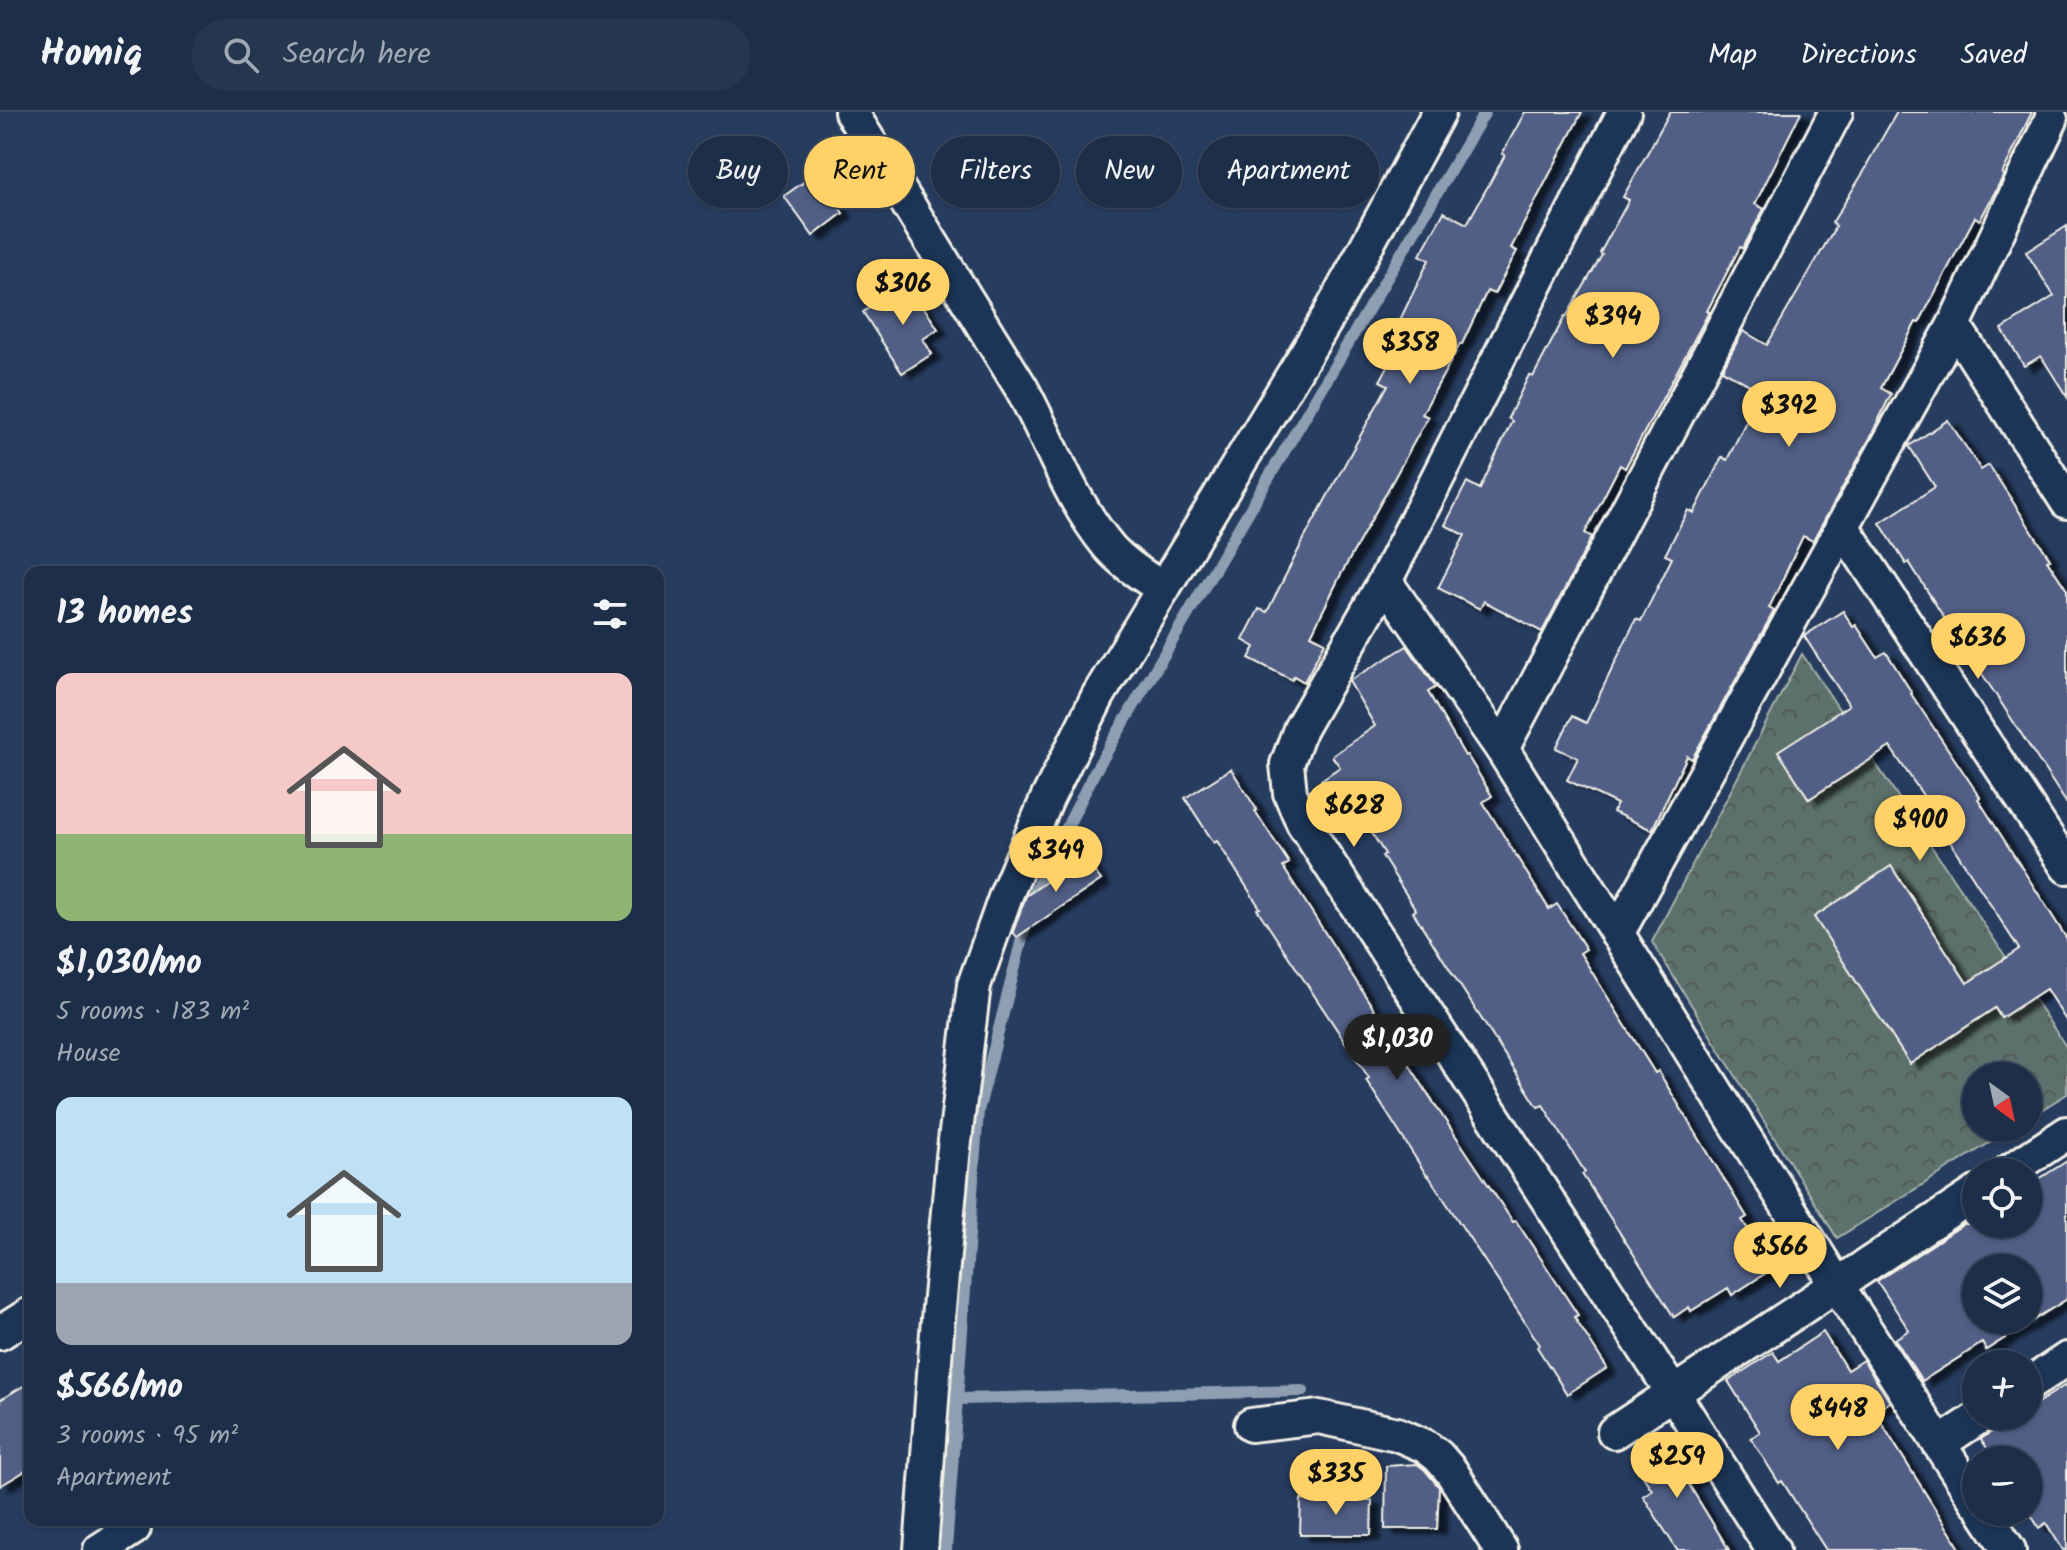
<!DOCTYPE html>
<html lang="en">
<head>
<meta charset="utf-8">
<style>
	:root { --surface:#1d2e48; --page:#25364f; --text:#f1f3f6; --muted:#a0a8b4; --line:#3b4a60; --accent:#ffd166 }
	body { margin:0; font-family:Kalam,sans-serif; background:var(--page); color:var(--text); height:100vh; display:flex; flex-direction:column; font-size:30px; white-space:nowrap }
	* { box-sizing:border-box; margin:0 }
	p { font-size:26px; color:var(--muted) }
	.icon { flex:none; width:44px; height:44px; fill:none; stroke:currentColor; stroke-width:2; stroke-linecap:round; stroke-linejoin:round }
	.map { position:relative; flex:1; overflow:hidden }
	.drawer { position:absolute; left:24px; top:454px; width:640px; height:960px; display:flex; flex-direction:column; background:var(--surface); border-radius:16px; box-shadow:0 2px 6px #0004,0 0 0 2px var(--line) }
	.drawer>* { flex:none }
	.hud { position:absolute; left:688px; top:24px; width:760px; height:72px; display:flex; gap:16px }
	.needle { width:52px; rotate:147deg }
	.controls { position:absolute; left:1962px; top:950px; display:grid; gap:16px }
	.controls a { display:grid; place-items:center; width:80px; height:80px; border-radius:50%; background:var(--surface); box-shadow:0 2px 6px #0004,0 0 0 2px var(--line); font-size:40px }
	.price { position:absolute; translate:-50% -68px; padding:0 18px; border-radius:28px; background:var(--accent); color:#111; font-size:26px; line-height:52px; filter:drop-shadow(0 2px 4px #0008) }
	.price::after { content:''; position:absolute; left:50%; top:48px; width:24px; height:18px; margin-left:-12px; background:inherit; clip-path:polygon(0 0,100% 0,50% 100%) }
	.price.selected { background:#222; color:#fff }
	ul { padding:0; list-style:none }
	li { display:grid; align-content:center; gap:16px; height:424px; padding:0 32px }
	li span { display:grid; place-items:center; height:248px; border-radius:16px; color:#555 }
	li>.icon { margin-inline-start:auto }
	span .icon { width:144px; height:144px; fill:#fffc; stroke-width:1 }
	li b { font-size:34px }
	h2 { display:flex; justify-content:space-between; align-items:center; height:96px; padding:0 32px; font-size:34px }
	.pill { padding:0 28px; border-radius:36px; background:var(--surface); box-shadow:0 2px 6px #0004,0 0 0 2px var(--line); font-size:28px; line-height:72px }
	.pill.selected { background:var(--accent); color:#111 }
	header { display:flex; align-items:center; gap:48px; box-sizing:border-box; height:112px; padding:0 40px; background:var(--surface); border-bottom:2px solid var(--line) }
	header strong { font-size:38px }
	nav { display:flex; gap:44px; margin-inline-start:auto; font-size:28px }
	.search { width:560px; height:72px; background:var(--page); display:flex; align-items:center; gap:20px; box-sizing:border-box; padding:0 28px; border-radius:44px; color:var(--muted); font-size:30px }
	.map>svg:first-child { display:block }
	.park { fill:url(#park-crowns); stroke:#a8b1aa; stroke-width:2 }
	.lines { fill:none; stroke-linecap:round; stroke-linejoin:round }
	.stream { stroke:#8d9fb1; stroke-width:12 }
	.building { fill:#515f86; stroke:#f4f1e8; stroke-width:2; fill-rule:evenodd; filter:url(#shadow) }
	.street-casing { stroke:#f4f1e8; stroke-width:38 }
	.street { stroke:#1d3557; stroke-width:32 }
</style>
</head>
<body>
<header>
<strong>Homiq</strong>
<div class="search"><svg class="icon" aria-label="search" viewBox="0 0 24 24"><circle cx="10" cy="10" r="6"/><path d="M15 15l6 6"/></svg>Search here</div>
<nav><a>Map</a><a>Directions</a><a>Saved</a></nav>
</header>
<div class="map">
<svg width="2067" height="1438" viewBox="0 0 2067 1438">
	<defs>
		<pattern id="park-crowns" width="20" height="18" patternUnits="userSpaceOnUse" patternTransform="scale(2)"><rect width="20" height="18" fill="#5d716c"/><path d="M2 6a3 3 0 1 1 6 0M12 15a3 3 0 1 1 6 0" fill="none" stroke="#525a57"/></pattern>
		<filter id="shadow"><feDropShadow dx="9" dy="5" stdDeviation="2" flood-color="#0009"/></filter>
	</defs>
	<rect width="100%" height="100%" fill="#273d60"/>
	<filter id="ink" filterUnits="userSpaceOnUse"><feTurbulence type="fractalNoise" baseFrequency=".0125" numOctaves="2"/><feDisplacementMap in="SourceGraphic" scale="16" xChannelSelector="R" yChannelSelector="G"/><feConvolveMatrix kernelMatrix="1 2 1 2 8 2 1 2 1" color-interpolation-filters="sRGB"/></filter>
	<g filter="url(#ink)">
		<polygon class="park" points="1802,542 2067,936 2067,982 2028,1006 2028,964 1976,964 1976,1016 2013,1016 1837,1126 1652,830"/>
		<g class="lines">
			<g class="stream">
				<polyline points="958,1287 1303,1279"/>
				<polyline points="946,1438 978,999 1033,784 1094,661 1485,0"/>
			</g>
		</g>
		<g class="building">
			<polygon points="1525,0 1582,0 1511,136 1517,139 1494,182 1487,179 1462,232 1460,232 1422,302 1428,305 1339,466 1311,523 1325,530 1304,570 1294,564 1292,568 1249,546 1255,535 1243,528 1259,497 1267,500 1304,427 1388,273 1380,269 1407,219 1397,214 1429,148 1420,143 1444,100 1467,112 1505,43 1502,42"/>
			<polygon points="1670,0 1801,0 1755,92 1764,97 1743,136 1740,135 1707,199 1709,200 1625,356 1620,353 1585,421 1592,425 1542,520 1484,489 1480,497 1438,476 1465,423 1445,413 1467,370 1480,377 1512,309 1508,306 1529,263 1533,265 1565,204 1566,205 1602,143 1600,141 1629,88 1623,85"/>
			<polygon points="1897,0 2032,0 2002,62 2004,63 1980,108 1975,105 1919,211 1916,210 1881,276 1891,282 1870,326 1813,429 1803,424 1769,496 1774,499 1692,647 1687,644 1652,718 1613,700 1617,692 1567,668 1578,646 1556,636 1572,604 1586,611 1636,507 1641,509 1672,446 1665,443 1688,398 1694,401 1722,345 1727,348 1761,279 1722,258 1743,219 1767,233 1836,114 1832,111 1868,53 1867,52"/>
			<polygon points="815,62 843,101 813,124 784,84"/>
			<polygon points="2067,114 2067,285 2041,244 2024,254 2002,217 2054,184 2026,140"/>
			<polygon points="908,171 938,217 923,227 932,242 902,261 863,200"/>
			<polygon points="1948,308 1981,358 1989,353 2050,447 2047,448 2067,478 2067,692 1977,554 1975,555 1909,450 1906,452 1880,411 1935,375 1909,334"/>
			<polygon points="1843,499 1853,515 1856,513 1877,545 1886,540 1912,581 1911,582 1980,685 1978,687 2067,827 2067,910 2046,877 2001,906 1995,896 1910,952 1814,805 1891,754 1967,871 2019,837 1945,722 1948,720 1890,635 1809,687 1778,639 1849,593 1804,524"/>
			<polygon points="1407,534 1436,575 1428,580 1465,644 1467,643 1492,684 1483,690 1549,797 1557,792 1586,837 1580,841 1655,961 1658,959 1747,1105 1742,1108 1763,1140 1759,1143 1769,1159 1732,1183 1728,1176 1691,1199 1689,1195 1674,1205 1582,1062 1585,1060 1543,993 1538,995 1413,800 1416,798 1382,744 1385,742 1350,687 1339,695 1321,668 1340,655 1332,644 1375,614 1349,569"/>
			<polygon points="1231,657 1257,698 1255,699 1289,751 1283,755 1437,996 1513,1110 1516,1109 1578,1203 1574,1205 1607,1256 1567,1282 1537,1235 1540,1233 1428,1063 1427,1064 1366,968 1369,966 1257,797 1260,796 1217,729 1214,731 1185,686"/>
			<polygon points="1083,744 1101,768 1017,825 1013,820 1026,784"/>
			<path d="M2067,1049V1187L1986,1238L1982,1231L1922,1269L1895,1227L1909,1218L1877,1169L1964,1112H2028V1074ZM1976,1156H2028V1208H1976Z"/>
			<polygon points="1823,1220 1847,1258 1863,1248 1890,1290 1874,1299 1961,1438 1826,1438 1782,1369 1779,1371 1751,1326 1760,1320 1728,1269 1773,1240 1779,1249"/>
			<polygon points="30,1270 30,1356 0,1374 0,1288"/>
			<polygon points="2067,1272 2067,1438 2063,1438 2046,1411 2039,1416 2028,1398 2028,1348 1995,1348 1981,1327 2016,1304 2028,1304 2028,1297"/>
			<polygon points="1671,1325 1696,1365 1688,1371 1729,1438 1677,1438 1643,1384 1652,1378 1633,1349"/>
			<polygon points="1417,1352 1425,1358 1439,1375 1437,1417 1385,1417 1386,1354"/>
			<polygon points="1301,1387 1372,1388 1371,1423 1300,1423"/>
		</g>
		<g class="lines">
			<defs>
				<g id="street">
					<path d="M851,0L1022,277C1050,329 1070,388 1109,435C1124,452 1144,464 1163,477"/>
					<polyline points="1624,0 1385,469 1300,617 1287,652 1290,681 1303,711 1673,1281 1773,1438"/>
					<polyline points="1954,213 2067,390"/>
					<polyline points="1842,414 2067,755"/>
					<polyline points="1385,469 1502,637 1837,1173 1976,1389"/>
					<polyline points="1502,637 1836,0"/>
					<polyline points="1617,822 1954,213 2051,8"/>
					<polyline points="2008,1060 2067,1021"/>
					<polyline points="0,1221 30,1202"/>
					<polyline points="2028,1273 2067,1247"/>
					<polyline points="1251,1313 1319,1305 1397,1322 1425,1334 1438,1344 1451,1359 1501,1438"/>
					<polyline points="1614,1320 1976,1081"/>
					<polyline points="1939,1332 1981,1304"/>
					<polyline points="1984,1400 2009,1438"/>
					<polyline points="100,1438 134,1416"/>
					<polyline points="921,1438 938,1207 953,1045 974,873 1006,783 1047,687 1098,584 1328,205 1439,0"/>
				</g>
			</defs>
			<use href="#street" class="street-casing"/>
			<use href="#street" class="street"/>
		</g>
	</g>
</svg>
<div class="controls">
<a><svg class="needle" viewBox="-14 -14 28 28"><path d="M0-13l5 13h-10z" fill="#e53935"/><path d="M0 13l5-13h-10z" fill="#a0a8b4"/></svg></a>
<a><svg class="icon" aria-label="locate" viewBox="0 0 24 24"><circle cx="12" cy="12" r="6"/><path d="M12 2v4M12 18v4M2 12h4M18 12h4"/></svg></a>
<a><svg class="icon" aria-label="layers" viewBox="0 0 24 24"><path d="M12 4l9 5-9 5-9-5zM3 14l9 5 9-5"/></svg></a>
<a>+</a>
<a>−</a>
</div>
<b class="price" style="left:903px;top:215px">$306</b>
<b class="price" style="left:1613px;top:248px">$394</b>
<b class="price" style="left:1410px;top:274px">$358</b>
<b class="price" style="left:1789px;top:337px">$392</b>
<b class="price" style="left:1978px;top:569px">$636</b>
<b class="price" style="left:1354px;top:737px">$628</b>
<b class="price" style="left:1920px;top:751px">$900</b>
<b class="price" style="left:1056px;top:782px">$349</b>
<b class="price selected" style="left:1397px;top:970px">$1,030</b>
<b class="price" style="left:1780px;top:1178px">$566</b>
<b class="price" style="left:1838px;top:1340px">$448</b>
<b class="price" style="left:1677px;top:1388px">$259</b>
<b class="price" style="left:1336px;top:1405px">$335</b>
<div class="hud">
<a class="pill">Buy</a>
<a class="pill selected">Rent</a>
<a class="pill">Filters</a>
<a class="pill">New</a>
<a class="pill">Apartment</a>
</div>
<section class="drawer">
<h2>13 homes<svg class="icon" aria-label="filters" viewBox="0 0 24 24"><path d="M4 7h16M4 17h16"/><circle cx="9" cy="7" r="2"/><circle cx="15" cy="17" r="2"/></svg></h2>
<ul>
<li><span style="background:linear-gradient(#f6c9c9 65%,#8fb573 0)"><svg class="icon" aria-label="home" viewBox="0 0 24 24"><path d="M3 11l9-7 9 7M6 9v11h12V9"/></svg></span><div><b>$1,030/mo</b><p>5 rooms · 183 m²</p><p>House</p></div></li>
<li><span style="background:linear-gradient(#bfe0f5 75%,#9aa5b1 0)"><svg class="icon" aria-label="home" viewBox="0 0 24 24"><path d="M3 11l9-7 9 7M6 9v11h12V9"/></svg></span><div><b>$566/mo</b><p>3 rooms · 95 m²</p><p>Apartment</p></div></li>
</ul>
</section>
</div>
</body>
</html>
